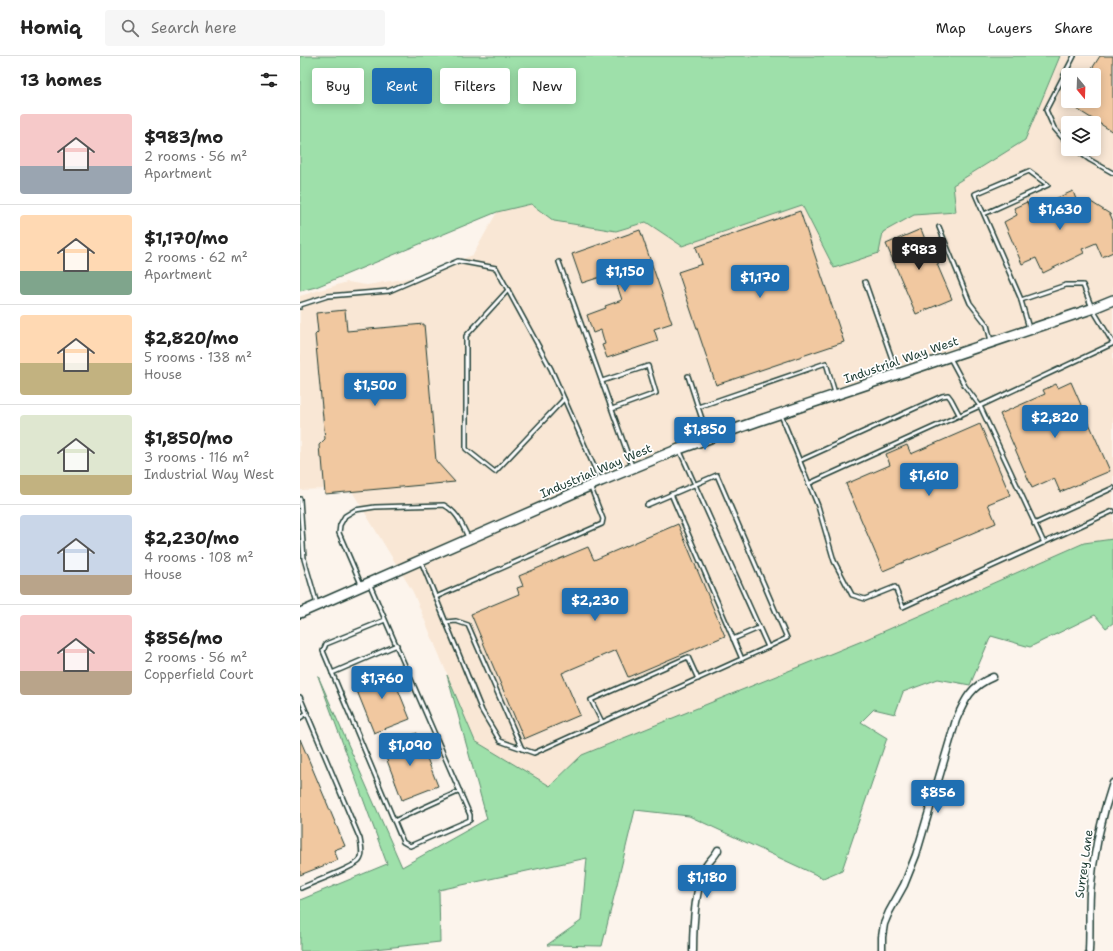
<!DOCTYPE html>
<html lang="en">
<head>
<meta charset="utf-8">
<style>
	:root { --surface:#fff; --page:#f6f6f6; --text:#222; --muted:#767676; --line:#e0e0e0; --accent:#1f6fb2 }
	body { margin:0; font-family:"Shantell Sans",sans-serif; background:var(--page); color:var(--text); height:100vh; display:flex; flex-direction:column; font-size:15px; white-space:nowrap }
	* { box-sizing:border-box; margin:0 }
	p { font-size:13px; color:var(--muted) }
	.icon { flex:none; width:22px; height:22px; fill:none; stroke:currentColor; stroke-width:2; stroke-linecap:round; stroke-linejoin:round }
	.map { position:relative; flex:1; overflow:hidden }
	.details { display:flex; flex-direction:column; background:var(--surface); width:300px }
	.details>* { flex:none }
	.banner { position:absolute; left:12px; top:12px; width:380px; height:36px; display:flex; gap:8px }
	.needle { width:26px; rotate:161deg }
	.fabs { position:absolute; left:761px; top:12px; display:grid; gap:8px }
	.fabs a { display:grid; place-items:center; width:40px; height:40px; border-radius:4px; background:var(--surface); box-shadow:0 2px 10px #0003; font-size:20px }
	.price { position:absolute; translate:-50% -34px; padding:0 9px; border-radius:4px; background:var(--accent); color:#fff; font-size:13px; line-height:26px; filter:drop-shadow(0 1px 2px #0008) }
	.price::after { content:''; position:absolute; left:50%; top:24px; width:12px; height:9px; margin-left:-6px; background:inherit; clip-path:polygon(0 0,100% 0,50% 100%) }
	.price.current { background:#222; color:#fff }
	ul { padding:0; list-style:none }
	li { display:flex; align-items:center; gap:12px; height:100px; padding:0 20px }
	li+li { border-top:1px solid var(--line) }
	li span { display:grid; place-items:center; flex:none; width:112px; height:80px; border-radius:4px; color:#555 }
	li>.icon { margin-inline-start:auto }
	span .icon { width:48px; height:48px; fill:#fffc; stroke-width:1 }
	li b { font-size:17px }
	h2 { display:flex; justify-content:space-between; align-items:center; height:48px; padding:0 20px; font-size:17px }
	.tag { padding:0 14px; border-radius:4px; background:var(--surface); box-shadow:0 2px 10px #0003; font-size:14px; line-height:36px }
	.tag.current { background:var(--accent); color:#fff }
	header { display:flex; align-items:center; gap:24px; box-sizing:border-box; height:56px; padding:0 20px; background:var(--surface); border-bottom:1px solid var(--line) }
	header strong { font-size:19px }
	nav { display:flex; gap:22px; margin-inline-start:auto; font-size:14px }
	.search { width:280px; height:36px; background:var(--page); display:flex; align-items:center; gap:10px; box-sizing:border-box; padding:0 14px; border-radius:4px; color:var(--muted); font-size:15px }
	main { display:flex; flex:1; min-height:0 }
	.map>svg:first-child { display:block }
	.built { fill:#f9e7d5; fill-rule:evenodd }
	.green { fill:#9ee0aa; stroke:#5e8e6f }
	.building { fill:#f1c8a0; stroke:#1f3d34 }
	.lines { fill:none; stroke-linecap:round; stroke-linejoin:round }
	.lane-casing { stroke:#1f3d34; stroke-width:6 }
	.street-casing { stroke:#1f3d34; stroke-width:9 }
	.secondary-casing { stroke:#1f3d34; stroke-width:12 }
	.lane { stroke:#fff; stroke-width:3 }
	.street { stroke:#fff; stroke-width:6 }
	.secondary { stroke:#fff; stroke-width:9 }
	.labels { text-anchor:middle; stroke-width:3.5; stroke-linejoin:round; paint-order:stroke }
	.street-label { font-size:12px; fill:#1f3d34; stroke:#fff }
</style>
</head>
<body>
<header>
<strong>Homiq</strong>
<div class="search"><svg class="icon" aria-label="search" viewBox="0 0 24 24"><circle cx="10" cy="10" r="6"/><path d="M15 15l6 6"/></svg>Search here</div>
<nav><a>Map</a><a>Layers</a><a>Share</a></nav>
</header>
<main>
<section class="details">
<h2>13 homes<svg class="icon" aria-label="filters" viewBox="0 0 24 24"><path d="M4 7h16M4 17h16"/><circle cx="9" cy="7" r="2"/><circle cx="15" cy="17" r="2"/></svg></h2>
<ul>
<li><span style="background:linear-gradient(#f6c9c9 65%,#9aa5b1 0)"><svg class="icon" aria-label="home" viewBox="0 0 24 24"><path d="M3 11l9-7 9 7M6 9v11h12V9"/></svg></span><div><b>$983/mo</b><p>2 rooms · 56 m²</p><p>Apartment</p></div></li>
<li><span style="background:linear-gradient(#ffd9b3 70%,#7fa58c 0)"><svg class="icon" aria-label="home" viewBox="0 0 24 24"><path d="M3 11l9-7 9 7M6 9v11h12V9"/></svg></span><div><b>$1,170/mo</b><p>2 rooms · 62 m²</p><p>Apartment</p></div></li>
<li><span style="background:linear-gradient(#ffd9b3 60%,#c2b280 0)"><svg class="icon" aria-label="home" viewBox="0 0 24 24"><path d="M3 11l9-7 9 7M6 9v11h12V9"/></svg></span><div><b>$2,820/mo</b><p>5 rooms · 138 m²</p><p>House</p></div></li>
<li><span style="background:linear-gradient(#dfe7d0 75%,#c2b280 0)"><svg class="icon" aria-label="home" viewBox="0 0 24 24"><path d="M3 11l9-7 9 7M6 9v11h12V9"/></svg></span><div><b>$1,850/mo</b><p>3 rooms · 116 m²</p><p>Industrial Way West</p></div></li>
<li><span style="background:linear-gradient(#c9d6e8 75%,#b9a48a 0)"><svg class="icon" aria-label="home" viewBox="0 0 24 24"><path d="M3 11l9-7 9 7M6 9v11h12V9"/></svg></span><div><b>$2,230/mo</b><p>4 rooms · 108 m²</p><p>House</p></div></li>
<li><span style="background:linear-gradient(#f6c9c9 70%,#b9a48a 0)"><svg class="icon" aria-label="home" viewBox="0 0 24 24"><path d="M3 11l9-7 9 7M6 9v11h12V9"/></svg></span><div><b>$856/mo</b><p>2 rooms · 56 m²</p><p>Copperfield Court</p></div></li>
</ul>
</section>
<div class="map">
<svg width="813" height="895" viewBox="0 0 813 895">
	<rect width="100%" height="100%" fill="#fcf4ec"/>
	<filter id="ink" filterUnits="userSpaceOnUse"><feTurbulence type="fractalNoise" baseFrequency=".025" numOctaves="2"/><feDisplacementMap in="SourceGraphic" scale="8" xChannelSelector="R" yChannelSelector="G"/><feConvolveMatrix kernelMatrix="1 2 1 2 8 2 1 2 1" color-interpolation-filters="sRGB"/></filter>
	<g filter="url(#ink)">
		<path class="built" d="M760,0H813V483L784,487L562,585L282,699L250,730L175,685L113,536L50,432L0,434V240L47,226L67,229L114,221L173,199L197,156L231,148L254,165L316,175L346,166L382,190L502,149L534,212L583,176L614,159L656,156L653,129L725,84ZM768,19H794V45H768ZM768,67H794V93H768Z"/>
		<g class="green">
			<polygon points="0,0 760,0 725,84 653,129 656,156 614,159 583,176 579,197 534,212 502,149 382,190 346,166 316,175 254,165 231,148 197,156 16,231 0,235"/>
			<polygon points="813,483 813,567 806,572 795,559 730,591 691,580 670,629 638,623 603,636 595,658 574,653 561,666 587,682 542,814 523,822 389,760 335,754 302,890 247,889 281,865 287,802 139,834 140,886 56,895 0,895 0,844 87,808 18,620 102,811 187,763 147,619 175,685 250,730 282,699 562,585 784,487"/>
		</g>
		<g class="building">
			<polygon points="800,0 813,0 813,76 764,45 794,45 794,19 788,19"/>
			<polygon points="773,135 778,149 790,144 791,146 810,158 813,165 813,196 802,201 796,187 782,193 784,197 743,217 736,202 722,208 704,166 717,159 714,152 727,146 730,154"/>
			<polygon points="500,155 544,286 416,329 378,216 402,208 396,191"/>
			<polygon points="621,173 628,191 632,189 639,207 637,208 652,243 616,258 586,188"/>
			<polygon points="340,174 372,267 354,273 358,285 307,302 302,289 305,288 301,274 293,277 287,259 306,252 305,250 322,244 313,217 282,227 272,198"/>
			<polygon points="45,254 47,275 124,268 136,405 155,426 25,438 22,402 20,402 19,389 25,383 15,279 18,276 16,257"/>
			<polygon points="771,326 810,415 760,436 754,422 732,432 700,358 745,338 743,334 756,328 758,332"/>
			<polygon points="680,368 710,439 688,448 696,467 583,515 546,428 590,409 586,398 607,389 611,398"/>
			<polygon points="378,468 425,580 328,621 316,594 262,617 280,659 224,683 171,558 219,538 217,532 223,530 219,520 288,491 294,504"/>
			<polygon points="89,611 110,663 74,677 53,625"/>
			<polygon points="117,677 138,730 102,744 82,691"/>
			<polygon points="0,683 45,790 34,794 38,804 0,819"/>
		</g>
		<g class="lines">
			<defs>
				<g id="lane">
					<polyline points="768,88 754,72 746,54 774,0"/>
					<polyline points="775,93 790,104 813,117"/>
					<polyline points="684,158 748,129 729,115 675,138 720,241 729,272"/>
					<polyline points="639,171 670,247 687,269 691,285"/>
					<polyline points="259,206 332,410"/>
					<polyline points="565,226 597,317"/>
					<polyline points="208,234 166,280 166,393 195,416 264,343"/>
					<polyline points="721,244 766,229 783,229 792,252 813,287"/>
					<polyline points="0,251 0,249 28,240 89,235 158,205 196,212 251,313 300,424"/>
					<polyline points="650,302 665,330 680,350 744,487"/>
					<polyline points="388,320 398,351"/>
					<polyline points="302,325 348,310 356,337 312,353"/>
					<polyline points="481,359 518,450 534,505 552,539 565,543 595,531 603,551 813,455"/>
					<polyline points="408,381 398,351 526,307 535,337"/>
					<polyline points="499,405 642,340 648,339 651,343 660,360"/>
					<polyline points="508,428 680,350 812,288"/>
					<polyline points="371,438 442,603"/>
					<polyline points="0,443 4,503 17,548"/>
					<polyline points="347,449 417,419 487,582 468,591"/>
					<polyline points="734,468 813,432"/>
					<polyline points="121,505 182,655 200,685 234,697 468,591 379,393"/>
					<path d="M61,528L39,477L40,469L45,460L55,454L75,451L144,449C158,457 161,467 168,481"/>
					<polyline points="70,529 170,759 170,764 110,790 103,786 23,595 26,588 85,564"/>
					<polyline points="136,541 302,468 303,463 291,432"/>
					<polyline points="146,566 156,565 168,569 222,693"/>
					<polyline points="433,583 459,572"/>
					<polyline points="32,617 97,589"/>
					<path d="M0,641L60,783C61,790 64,799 59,805C53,812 11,827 1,832"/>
					<polyline points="0,662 7,657"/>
					<polyline points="302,666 291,644 388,601 398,623"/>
					<polyline points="94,765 160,735"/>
				</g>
				<g id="street">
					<path d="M393,895C393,871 395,836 404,814C407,806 415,801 418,794"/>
					<path d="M582,895V881L584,868L589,856L604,829L616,799L656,664C665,643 671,630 693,621"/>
					<path d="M789,895C790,876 789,856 790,837C793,800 801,762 813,727"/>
				</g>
				<polyline id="secondary" points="0,557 301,425 379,393 458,365 791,253 813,244"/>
			</defs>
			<use href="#lane" class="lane-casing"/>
			<use href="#street" class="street-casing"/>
			<use href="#secondary" class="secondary-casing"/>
			<use href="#lane" class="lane"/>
			<use href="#street" class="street"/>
			<use href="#secondary" class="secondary"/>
		</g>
	</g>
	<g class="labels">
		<g class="street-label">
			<text transform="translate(601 304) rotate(-19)" y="4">Industrial Way West</text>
			<text transform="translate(296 415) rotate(-23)" y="4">Industrial Way West</text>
			<text transform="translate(784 808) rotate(-82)" y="4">Surrey Lane</text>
		</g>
	</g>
</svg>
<div class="fabs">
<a><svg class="needle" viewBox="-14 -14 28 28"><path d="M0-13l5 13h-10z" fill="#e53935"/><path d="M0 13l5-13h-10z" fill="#767676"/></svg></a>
<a><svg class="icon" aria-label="layers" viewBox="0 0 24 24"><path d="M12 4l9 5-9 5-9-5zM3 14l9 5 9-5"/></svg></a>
</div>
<b class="price" style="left:760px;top:175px">$1,630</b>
<b class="price current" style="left:619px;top:215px">$983</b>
<b class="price" style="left:325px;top:237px">$1,150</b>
<b class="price" style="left:460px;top:243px">$1,170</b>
<b class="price" style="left:75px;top:351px">$1,500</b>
<b class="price" style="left:755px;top:383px">$2,820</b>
<b class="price" style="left:405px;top:395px">$1,850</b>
<b class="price" style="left:629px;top:441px">$1,610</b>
<b class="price" style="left:295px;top:566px">$2,230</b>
<b class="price" style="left:82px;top:644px">$1,760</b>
<b class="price" style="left:110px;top:711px">$1,090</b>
<b class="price" style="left:638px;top:758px">$856</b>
<b class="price" style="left:407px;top:843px">$1,180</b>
<div class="banner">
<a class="tag">Buy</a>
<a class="tag current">Rent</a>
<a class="tag">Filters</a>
<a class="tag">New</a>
</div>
</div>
</main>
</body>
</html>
